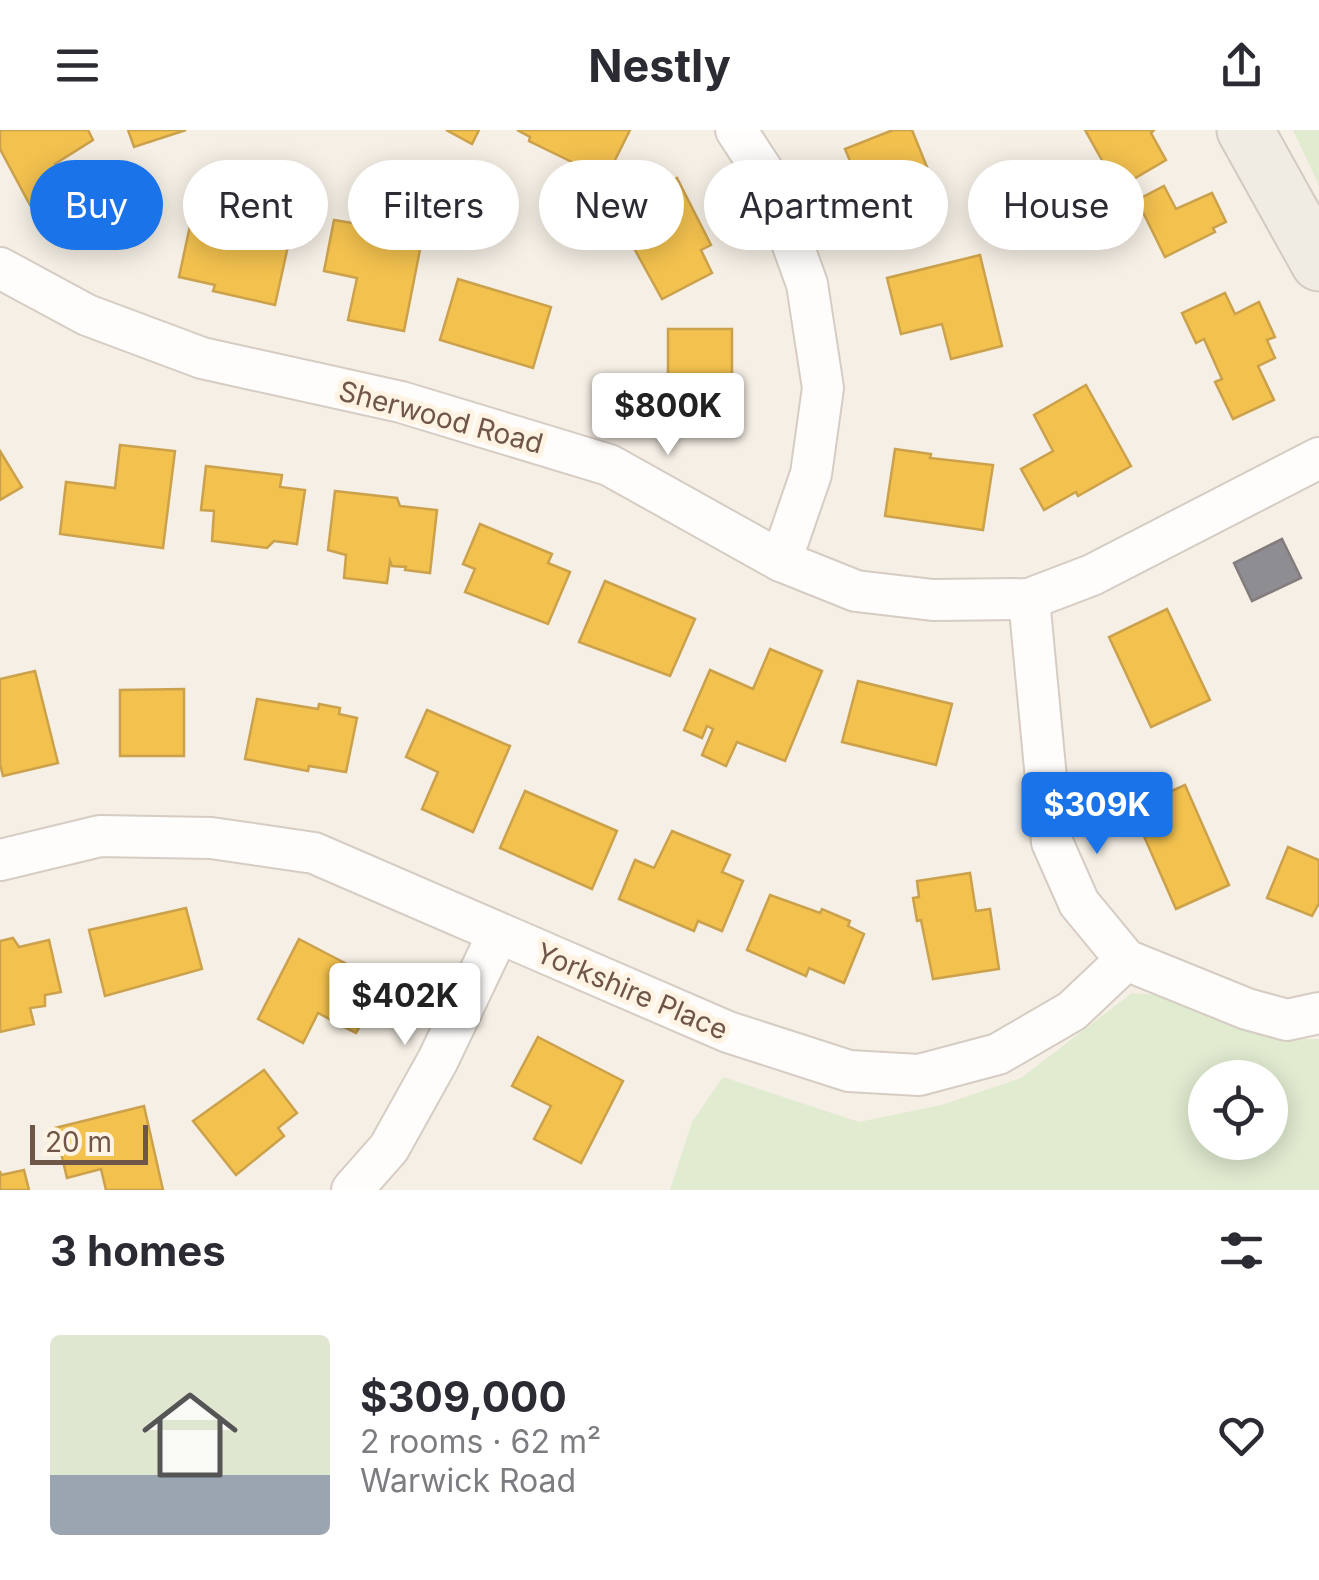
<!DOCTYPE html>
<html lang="en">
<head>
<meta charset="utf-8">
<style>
	:root { --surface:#fff; --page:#f2f2f3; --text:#2b2b33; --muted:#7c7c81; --accent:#1a73e8 }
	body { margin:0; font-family:Inter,sans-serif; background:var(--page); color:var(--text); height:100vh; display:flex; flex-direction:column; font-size:38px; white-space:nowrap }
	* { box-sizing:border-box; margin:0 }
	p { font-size:32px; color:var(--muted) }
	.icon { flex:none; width:55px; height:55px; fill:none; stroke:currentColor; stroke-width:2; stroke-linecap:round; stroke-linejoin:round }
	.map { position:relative; height:1060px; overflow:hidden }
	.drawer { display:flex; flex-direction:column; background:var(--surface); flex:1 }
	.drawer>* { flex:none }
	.hud { position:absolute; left:30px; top:30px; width:1260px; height:90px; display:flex; gap:20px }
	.tools { position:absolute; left:1188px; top:930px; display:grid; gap:20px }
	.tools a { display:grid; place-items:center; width:100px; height:100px; border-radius:50%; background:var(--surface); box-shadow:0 5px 25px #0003; font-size:50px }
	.scale { position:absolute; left:30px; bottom:25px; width:118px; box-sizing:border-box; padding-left:10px; border:5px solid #705648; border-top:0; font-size:28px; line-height:35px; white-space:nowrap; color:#705648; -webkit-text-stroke:8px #fff4e4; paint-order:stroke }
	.price { position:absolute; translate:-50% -85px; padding:0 22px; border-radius:10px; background:#fff; color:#222; font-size:32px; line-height:65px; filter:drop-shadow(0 2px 5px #0008) }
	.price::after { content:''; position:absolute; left:50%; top:60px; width:30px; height:22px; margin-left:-15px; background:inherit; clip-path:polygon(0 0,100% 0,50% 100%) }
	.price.selected { background:var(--accent); color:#fff }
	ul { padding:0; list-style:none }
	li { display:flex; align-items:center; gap:30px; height:250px; padding:0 50px }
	li span { display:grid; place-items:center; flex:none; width:280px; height:200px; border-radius:10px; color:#555 }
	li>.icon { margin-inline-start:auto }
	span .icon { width:120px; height:120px; fill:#fffc; stroke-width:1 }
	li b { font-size:42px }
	h2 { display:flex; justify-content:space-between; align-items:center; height:120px; padding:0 50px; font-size:42px }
	.pill { padding:0 35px; border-radius:45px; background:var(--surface); box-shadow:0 5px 25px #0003; font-size:35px; line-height:90px }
	.pill.selected { background:var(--accent); color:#fff }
	header { display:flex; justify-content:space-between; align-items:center; height:130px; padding:0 50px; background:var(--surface); font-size:45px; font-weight:700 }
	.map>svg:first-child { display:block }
	.green { fill:#e0ebd0; fill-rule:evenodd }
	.homes { fill:#f2c14e; stroke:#cba14c; stroke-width:2.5 }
	.industry { fill:#8d8d92; stroke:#847c7c; stroke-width:2.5 }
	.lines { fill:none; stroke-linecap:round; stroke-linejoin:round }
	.minor-casing { stroke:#d6ccc3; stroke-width:44 }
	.primary-casing { stroke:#d3cbc3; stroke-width:59 }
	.minor { stroke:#fefdfb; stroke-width:40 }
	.primary { stroke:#f1ece3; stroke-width:55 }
	.labels { text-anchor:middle; stroke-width:10; stroke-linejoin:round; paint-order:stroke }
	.street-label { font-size:28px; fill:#705648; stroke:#fff4e4 }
</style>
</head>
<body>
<header><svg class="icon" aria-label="menu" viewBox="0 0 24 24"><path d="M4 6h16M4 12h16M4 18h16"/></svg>Nestly<svg class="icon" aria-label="share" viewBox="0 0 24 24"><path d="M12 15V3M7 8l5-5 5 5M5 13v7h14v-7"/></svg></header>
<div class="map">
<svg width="1319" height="1060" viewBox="0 0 1319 1060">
	<rect width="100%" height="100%" fill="#f5efe5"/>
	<g class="green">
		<polygon points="1293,0 1319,0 1319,55"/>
		<path d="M1132,863L1180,867L1248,900L1299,909H1319V1060H670L692,992L723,947L859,992L942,975L1021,948ZM1205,948H1270V1012H1205Z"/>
	</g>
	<g class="homes">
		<polygon points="0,0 88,0 93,10 55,34 66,56 30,75 0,19"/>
		<polygon points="128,0 186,0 134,17"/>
		<polygon points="446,0 479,0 472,14"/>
		<polygon points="517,0 630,0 605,50 574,39 576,34 529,11 530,7"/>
		<polygon points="893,0 912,0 931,47 926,48 941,87 883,110 845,19"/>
		<polygon points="1085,0 1154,0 1151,3 1166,30 1125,54 1123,51 1116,55"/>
		<polygon points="677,48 711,115 701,120 712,143 662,169 619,91 642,79 637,69"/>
		<polygon points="1164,56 1176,79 1212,63 1226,92 1213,98 1215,102 1165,127 1137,70"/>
		<polygon points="389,79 426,89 404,201 348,190 357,148 324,141 334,90 376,97 380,80"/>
		<polygon points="210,90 230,95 228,103 288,116 275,175 213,161 215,155 179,147 191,91 209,95"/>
		<polygon points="980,125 1002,216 951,229 942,194 901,204 887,148"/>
		<polygon points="458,149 551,177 533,238 440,210"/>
		<polygon points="1225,163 1235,184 1259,172 1275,207 1267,210 1275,228 1258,236 1274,270 1233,289 1215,252 1222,249 1204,209 1196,213 1182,183"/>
		<polygon points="668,199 732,199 732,294 668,295"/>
		<polygon points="1086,255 1131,336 1078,366 1076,362 1044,380 1021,339 1053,321 1034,285"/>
		<polygon points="120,315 175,321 163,418 60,404 66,352 115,358"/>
		<polygon points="895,319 931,324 930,328 993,335 983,400 885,386"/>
		<polygon points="0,321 22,357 0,370"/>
		<polygon points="206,336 282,345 280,357 305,360 297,414 274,411 267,418 212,411 214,381 201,380"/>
		<polygon points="335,361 397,368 400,376 437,380 430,443 405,440 406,437 392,436 390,431 387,453 344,448 346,425 328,420"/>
		<polygon points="480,394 552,424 548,433 570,442 548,494 465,462 475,439 463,434"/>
		<polygon points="605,451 695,489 670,546 579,512"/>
		<polygon points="1167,479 1210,570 1151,597 1109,507"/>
		<polygon points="770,519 822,541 785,631 737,612 726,636 702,625 713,599 707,596 702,608 684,600 710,540 753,559"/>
		<polygon points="35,541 58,633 3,646 0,634 0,549"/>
		<polygon points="858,551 952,574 936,635 842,612"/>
		<polygon points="184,559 184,626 120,626 120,560"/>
		<polygon points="257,569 318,579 319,574 340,578 339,584 357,588 346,642 309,636 308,641 245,629"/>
		<polygon points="427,580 510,616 473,702 422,679 438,642 406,627"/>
		<polygon points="1185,655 1229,755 1176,779 1132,679"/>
		<polygon points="525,661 617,701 592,759 500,718"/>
		<polygon points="672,701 730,725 722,742 743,751 722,801 698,791 694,801 619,769 635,730 654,738"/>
		<polygon points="1288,717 1319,730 1319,773 1312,786 1267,768"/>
		<polygon points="970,743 976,781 990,779 999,839 933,849 921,790 917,791 913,768 919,767 917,751"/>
		<polygon points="770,765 820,783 822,779 850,791 848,796 864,804 844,853 809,838 806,846 747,820"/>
		<polygon points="186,778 202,839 105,866 89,800"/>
		<polygon points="13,808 19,817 49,810 61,862 45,865 45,876 30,878 34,894 0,902 0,811"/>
		<polygon points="299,809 383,853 356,903 318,883 303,913 258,889"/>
		<polygon points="538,907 623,951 581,1033 534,1009 551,976 512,956"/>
		<polygon points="264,940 297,983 278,998 284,1006 236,1045 193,991"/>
		<polygon points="144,976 163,1060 106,1060 101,1039 67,1048 55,998"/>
		<polygon points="24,1040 29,1060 0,1060 0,1041 1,1045"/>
	</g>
	<polygon class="industry" points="1282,409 1301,448 1252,471 1234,433"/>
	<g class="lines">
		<defs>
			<g id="minor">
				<polyline points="736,0 770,52 807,154 823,258 811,344 781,431"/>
				<polyline points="0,138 87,185 202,228 401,272 609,335 781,431 856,461 933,470 1029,469 1092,445 1319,328"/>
				<polyline points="1029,469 1052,712 1079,773 1126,830 1247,879 1287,890 1319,883"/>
				<polyline points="0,730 100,706 211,708 314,723 728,902 849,941 919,945 998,924 1072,881 1126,830"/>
				<polyline points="352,1060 389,1018 438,930 498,804"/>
			</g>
			<polyline id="primary" points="1245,0 1319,133"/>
		</defs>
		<use href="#minor" class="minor-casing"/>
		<use href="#primary" class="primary-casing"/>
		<use href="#minor" class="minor"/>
		<use href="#primary" class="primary"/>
	</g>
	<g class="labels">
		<g class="street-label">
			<text transform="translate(441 287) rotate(15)" y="10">Sherwood Road</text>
			<text transform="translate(632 861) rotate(23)" y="10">Yorkshire Place</text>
		</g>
	</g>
</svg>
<div class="tools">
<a><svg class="icon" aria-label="locate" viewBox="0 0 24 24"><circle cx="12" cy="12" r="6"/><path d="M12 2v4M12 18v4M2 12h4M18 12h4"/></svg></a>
</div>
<div class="scale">20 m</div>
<b class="price" style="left:668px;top:328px">$800K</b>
<b class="price selected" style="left:1097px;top:727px">$309K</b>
<b class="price" style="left:405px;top:918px">$402K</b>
<div class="hud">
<a class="pill selected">Buy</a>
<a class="pill">Rent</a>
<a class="pill">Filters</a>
<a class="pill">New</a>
<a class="pill">Apartment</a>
<a class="pill">House</a>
</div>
</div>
<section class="drawer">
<h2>3 homes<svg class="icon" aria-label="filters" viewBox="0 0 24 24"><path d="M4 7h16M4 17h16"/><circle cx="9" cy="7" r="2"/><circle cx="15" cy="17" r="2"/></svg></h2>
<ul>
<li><span style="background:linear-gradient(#dfe7d0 70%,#9aa5b1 0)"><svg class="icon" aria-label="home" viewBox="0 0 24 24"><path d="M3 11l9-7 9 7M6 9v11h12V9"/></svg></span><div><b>$309,000</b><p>2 rooms · 62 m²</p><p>Warwick Road</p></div><svg class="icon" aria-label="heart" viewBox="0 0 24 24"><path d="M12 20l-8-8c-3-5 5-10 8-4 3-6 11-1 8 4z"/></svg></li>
</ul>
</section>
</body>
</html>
